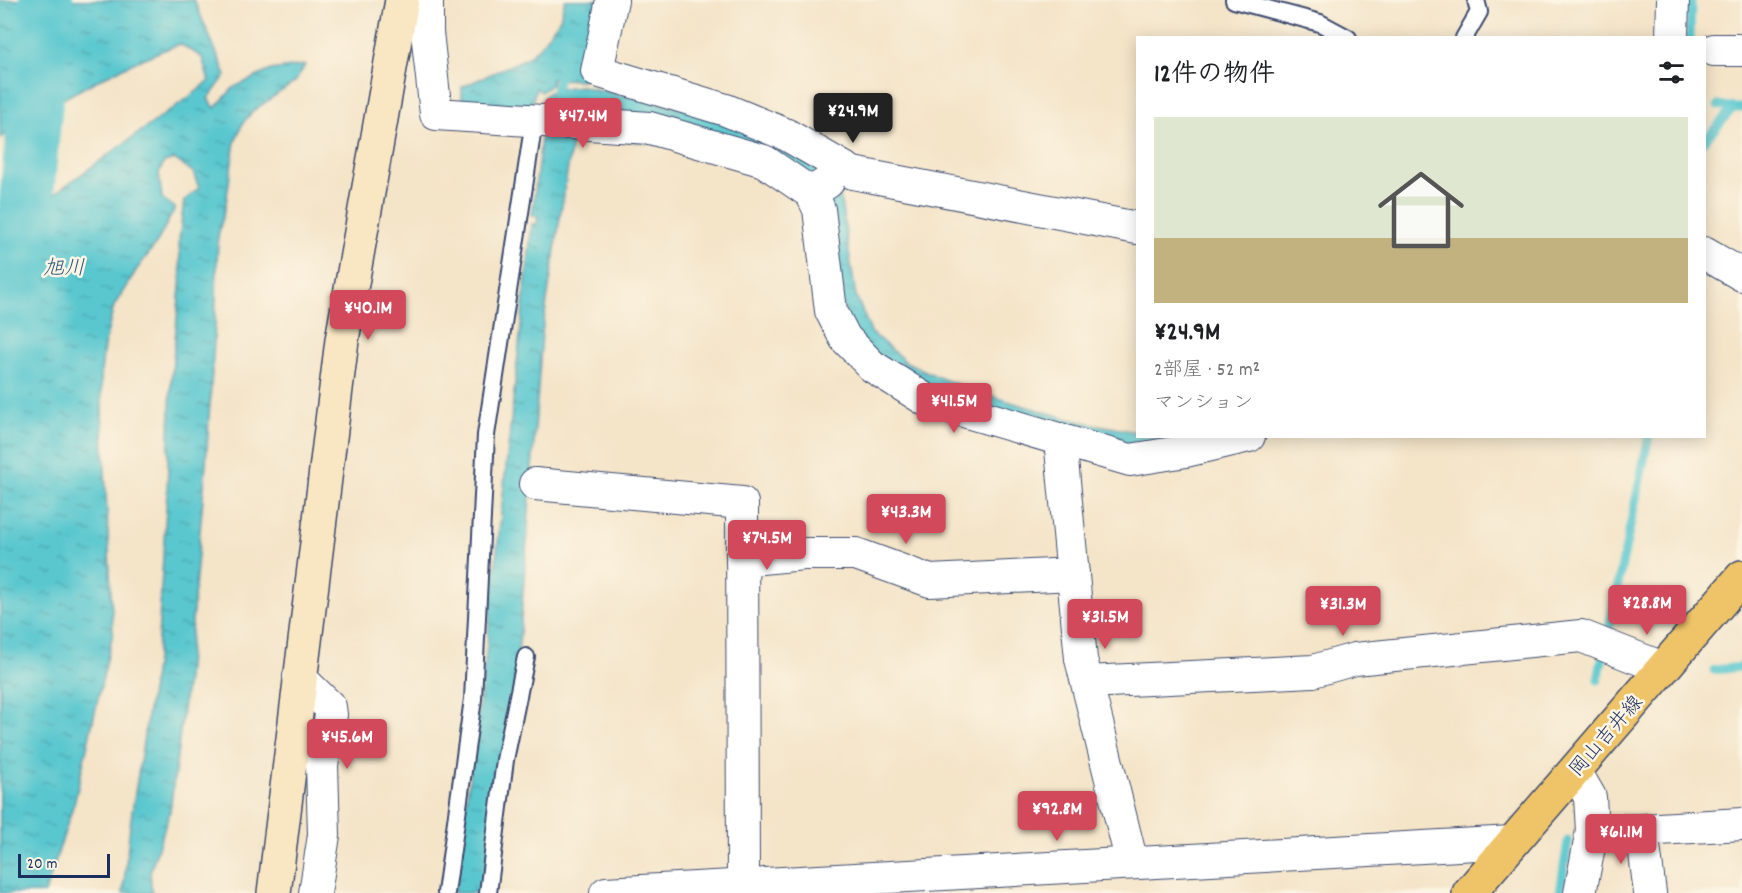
<!DOCTYPE html>
<html lang="ja">
<head>
<meta charset="utf-8">
<style>
	:root { --surface:#fff; --page:#f2f2f2; --text:#202124; --muted:#757577; --line:#e0e0e0; --accent:#d1495b }
	body { margin:0; font-family:Dekko,"Klee One",sans-serif; background:var(--page); color:var(--text); height:100vh; display:flex; flex-direction:column; font-size:22px; white-space:nowrap }
	* { box-sizing:border-box; margin:0 }
	p { font-size:20px; color:var(--muted) }
	.icon { flex:none; width:33px; height:33px; fill:none; stroke:currentColor; stroke-width:2; stroke-linecap:round; stroke-linejoin:round }
	.map { position:relative; flex:1; overflow:hidden }
	.drawer { position:absolute; left:1136px; top:36px; width:570px; height:402px; display:flex; flex-direction:column; background:var(--surface); border-radius:0px; box-shadow:0 3px 15px #0003 }
	.drawer>* { flex:none }
	.scale { position:absolute; left:18px; bottom:15px; width:92px; box-sizing:border-box; padding-left:6px; border:3px solid #1b2f5e; border-top:0; font-size:16px; line-height:21px; white-space:nowrap; color:#1b2f5e; -webkit-text-stroke:4px #fcf5e5; paint-order:stroke }
	.price { position:absolute; translate:-50% -51px; padding:0 14px; border-radius:6px; background:var(--accent); color:#fff; font-size:20px; line-height:39px; filter:drop-shadow(0 2px 3px #0008) }
	.price::after { content:''; position:absolute; left:50%; top:36px; width:18px; height:14px; margin-left:-9px; background:inherit; clip-path:polygon(0 0,100% 0,50% 100%) }
	.price.selected { background:#222; color:#fff }
	ul { padding:0; list-style:none }
	li { display:grid; align-content:center; gap:12px; height:318px; padding:0 18px }
	li+li { border-top:2px solid var(--line) }
	li span { display:grid; place-items:center; height:186px; border-radius:0px; color:#555 }
	li>.icon { margin-inline-start:auto }
	span .icon { width:108px; height:108px; fill:#fffc; stroke-width:1 }
	li b { font-size:26px }
	h2 { display:flex; justify-content:space-between; align-items:center; height:72px; padding:0 18px; font-size:26px }
	.map>svg:first-child { display:block }
	.water { fill:url(#water-ripples); stroke:#3a7b96; stroke-width:1.5 }
	.lines { fill:none; stroke-linecap:round; stroke-linejoin:round }
	.stream { stroke:#5ac7cf; stroke-width:9 }
	.river { stroke:#5ac7cf; stroke-width:54 }
	.lane-casing { stroke:#3c4a6e; stroke-width:20 }
	.street-casing { stroke:#3c4a6e; stroke-width:34 }
	.secondary-casing { stroke:#3c4a6e; stroke-width:36 }
	.primary-casing { stroke:#3c4a6e; stroke-width:36 }
	.lane { stroke:#fff; stroke-width:16 }
	.street { stroke:#fff; stroke-width:32 }
	.secondary { stroke:#f9e7c3; stroke-width:33 }
	.primary { stroke:#efc469; stroke-width:33 }
	.labels { text-anchor:middle; stroke-width:5; stroke-linejoin:round; paint-order:stroke }
	.street-label { font-size:20px; fill:#1b2f5e; stroke:#fcf5e5 }
	.water-label { font-size:21px; font-style:italic; fill:#2b557a; stroke:#fcf5e5 }
</style>
</head>
<body>
<div class="map">
<svg width="1742" height="893" viewBox="0 0 1742 893">
	<defs>
		<pattern id="water-ripples" width="26" height="14" patternUnits="userSpaceOnUse" patternTransform="scale(1.5)"><rect width="26" height="14" fill="#5ac7cf"/><path d="M2 4q2-2 4 0t4 0M15 11q2-2 4 0t4 0" fill="none" stroke="#4aa2ab"/></pattern>
	</defs>
	<rect width="100%" height="100%" fill="#fcf5e5"/>
	<filter id="ink" filterUnits="userSpaceOnUse"><feTurbulence type="fractalNoise" baseFrequency=".0167" numOctaves="2"/><feDisplacementMap in="SourceGraphic" scale="12" xChannelSelector="R" yChannelSelector="G"/><feConvolveMatrix kernelMatrix="1 2 1 2 8 2 1 2 1" color-interpolation-filters="sRGB"/></filter>
	<filter id="wash" filterUnits="userSpaceOnUse"><feTurbulence type="fractalNoise" baseFrequency=".008" numOctaves="4" result="noise"/><feDisplacementMap in="SourceGraphic" scale="24" xChannelSelector="R" yChannelSelector="G"/><feGaussianBlur stdDeviation="1.35" result="paint"/><feColorMatrix in="noise" values="0 0 0 0 0 0 0 0 0 0 0 0 0 0 0 0 0 1.4 0 .05"/><feComposite in="paint" operator="in"/></filter>
	<g filter="url(#wash)">
		<rect width="100%" height="100%" fill="#f4e4c8"/>
		<g class="water">
			<path d="M0,0H194L226,75L208,99L215,108L234,87L271,70L305,65L296,81L253,111L243,123L235,141L226,203L218,236L215,324L206,464L187,678L170,811L150,872L152,893H123L130,825L157,654L167,493L171,382L181,278L179,241L184,201L199,188L193,172L174,159L164,162L159,173L162,198L175,208L156,244L137,269L114,306L104,346L101,372L102,411L113,633L75,800L45,893H0V233L197,91L209,81L202,57L180,44C116,67 56,101 0,138Z"/>
			<polygon points="565,0 598,0 583,80 551,79 552,84 541,92 536,88 529,115 462,101 462,87 527,58 540,46 560,19"/>
			<path d="M581,86L702,113L812,162L839,189L856,296L871,332L906,362L943,379L1007,401L1072,420L1137,432L1134,451L940,394L849,336L823,202L759,155L573,135L542,333L520,634L513,696L482,893H454L486,654L532,224H537L538,217L532,215L542,130C535,91 547,89 581,86Z"/>
		</g>
		<g class="lines">
			<g class="stream">
				<polyline points="1690,38 1691,0"/>
				<polyline points="554,98 561,69"/>
				<polyline points="1718,105 1733,108"/>
				<polyline points="1704,141 1733,108 1742,108"/>
				<polyline points="1127,436 1160,443"/>
				<polyline points="1714,670 1742,667"/>
				<polyline points="1598,680 1649,436"/>
				<polyline points="1560,893 1568,841"/>
			</g>
			<polyline class="river" points="0,403 11,355 46,0"/>
		</g>
	</g>
	<g filter="url(#ink)">
		<g class="lines">
			<defs>
				<g id="lane">
					<polyline points="1234,0 1320,23 1348,38"/>
					<polyline points="1464,38 1479,12 1476,0"/>
					<polyline points="446,893 473,699 486,435 534,121"/>
					<polyline points="488,893 505,760 526,657"/>
				</g>
				<g id="street">
					<polyline points="427,0 427,32 436,114 650,128 764,161 811,193 828,182"/>
					<polyline points="612,0 597,71 726,110 787,135 853,173 1137,228"/>
					<polyline points="1672,38 1673,0"/>
					<polyline points="1714,50 1742,50"/>
					<polyline points="811,193 819,209 831,311 845,338 872,366 926,400 1130,460 1186,451 1249,436"/>
					<polyline points="1704,253 1742,275"/>
					<polyline points="1060,439 1081,659 1132,863"/>
					<polyline points="535,484 742,503 743,884"/>
					<polyline points="742,560 804,554 856,554 930,581 1073,574"/>
					<polyline points="299,677 330,707 331,715 322,765 324,835 315,893"/>
					<polyline points="1087,682 1313,671 1355,659 1581,636 1663,668"/>
					<polyline points="1575,771 1590,797 1592,831 1642,830 1742,824"/>
					<polyline points="1642,830 1650,893"/>
					<polyline points="606,893 1512,842"/>
					<polyline points="1580,893 1592,831"/>
				</g>
				<polyline id="secondary" points="274,893 342,340 402,0"/>
				<polyline id="primary" points="1469,893 1742,577"/>
			</defs>
			<use href="#lane" class="lane-casing"/>
			<use href="#street" class="street-casing"/>
			<use href="#secondary" class="secondary-casing"/>
			<use href="#primary" class="primary-casing"/>
			<use href="#lane" class="lane"/>
			<use href="#street" class="street"/>
			<use href="#secondary" class="secondary"/>
			<use href="#primary" class="primary"/>
		</g>
	</g>
	<g class="labels">
		<g class="street-label">
			<text transform="translate(1605 735) rotate(-49)" y="7">岡山吉井線</text>
		</g>
		<g class="water-label">
			<text x="64" y="274">旭川</text>
		</g>
	</g>
</svg>
<div class="scale">20 m</div>
<b class="price selected" style="left:853px;top:144px">¥24.9M</b>
<b class="price" style="left:583px;top:149px">¥47.4M</b>
<b class="price" style="left:368px;top:341px">¥40.1M</b>
<b class="price" style="left:954px;top:434px">¥41.5M</b>
<b class="price" style="left:906px;top:545px">¥43.3M</b>
<b class="price" style="left:767px;top:571px">¥74.5M</b>
<b class="price" style="left:1647px;top:636px">¥28.8M</b>
<b class="price" style="left:1343px;top:637px">¥31.3M</b>
<b class="price" style="left:1105px;top:650px">¥31.5M</b>
<b class="price" style="left:347px;top:770px">¥45.6M</b>
<b class="price" style="left:1057px;top:842px">¥92.8M</b>
<b class="price" style="left:1621px;top:865px">¥61.1M</b>
<section class="drawer">
<h2>12件の物件<svg class="icon" aria-label="filters" viewBox="0 0 24 24"><path d="M4 7h16M4 17h16"/><circle cx="9" cy="7" r="2"/><circle cx="15" cy="17" r="2"/></svg></h2>
<ul>
<li><span style="background:linear-gradient(#dfe7d0 65%,#c2b280 0)"><svg class="icon" aria-label="home" viewBox="0 0 24 24"><path d="M3 11l9-7 9 7M6 9v11h12V9"/></svg></span><div><b>¥24.9M</b><p>2部屋 · 52 m²</p><p>マンション</p></div></li>
</ul>
</section>
</div>
</body>
</html>
